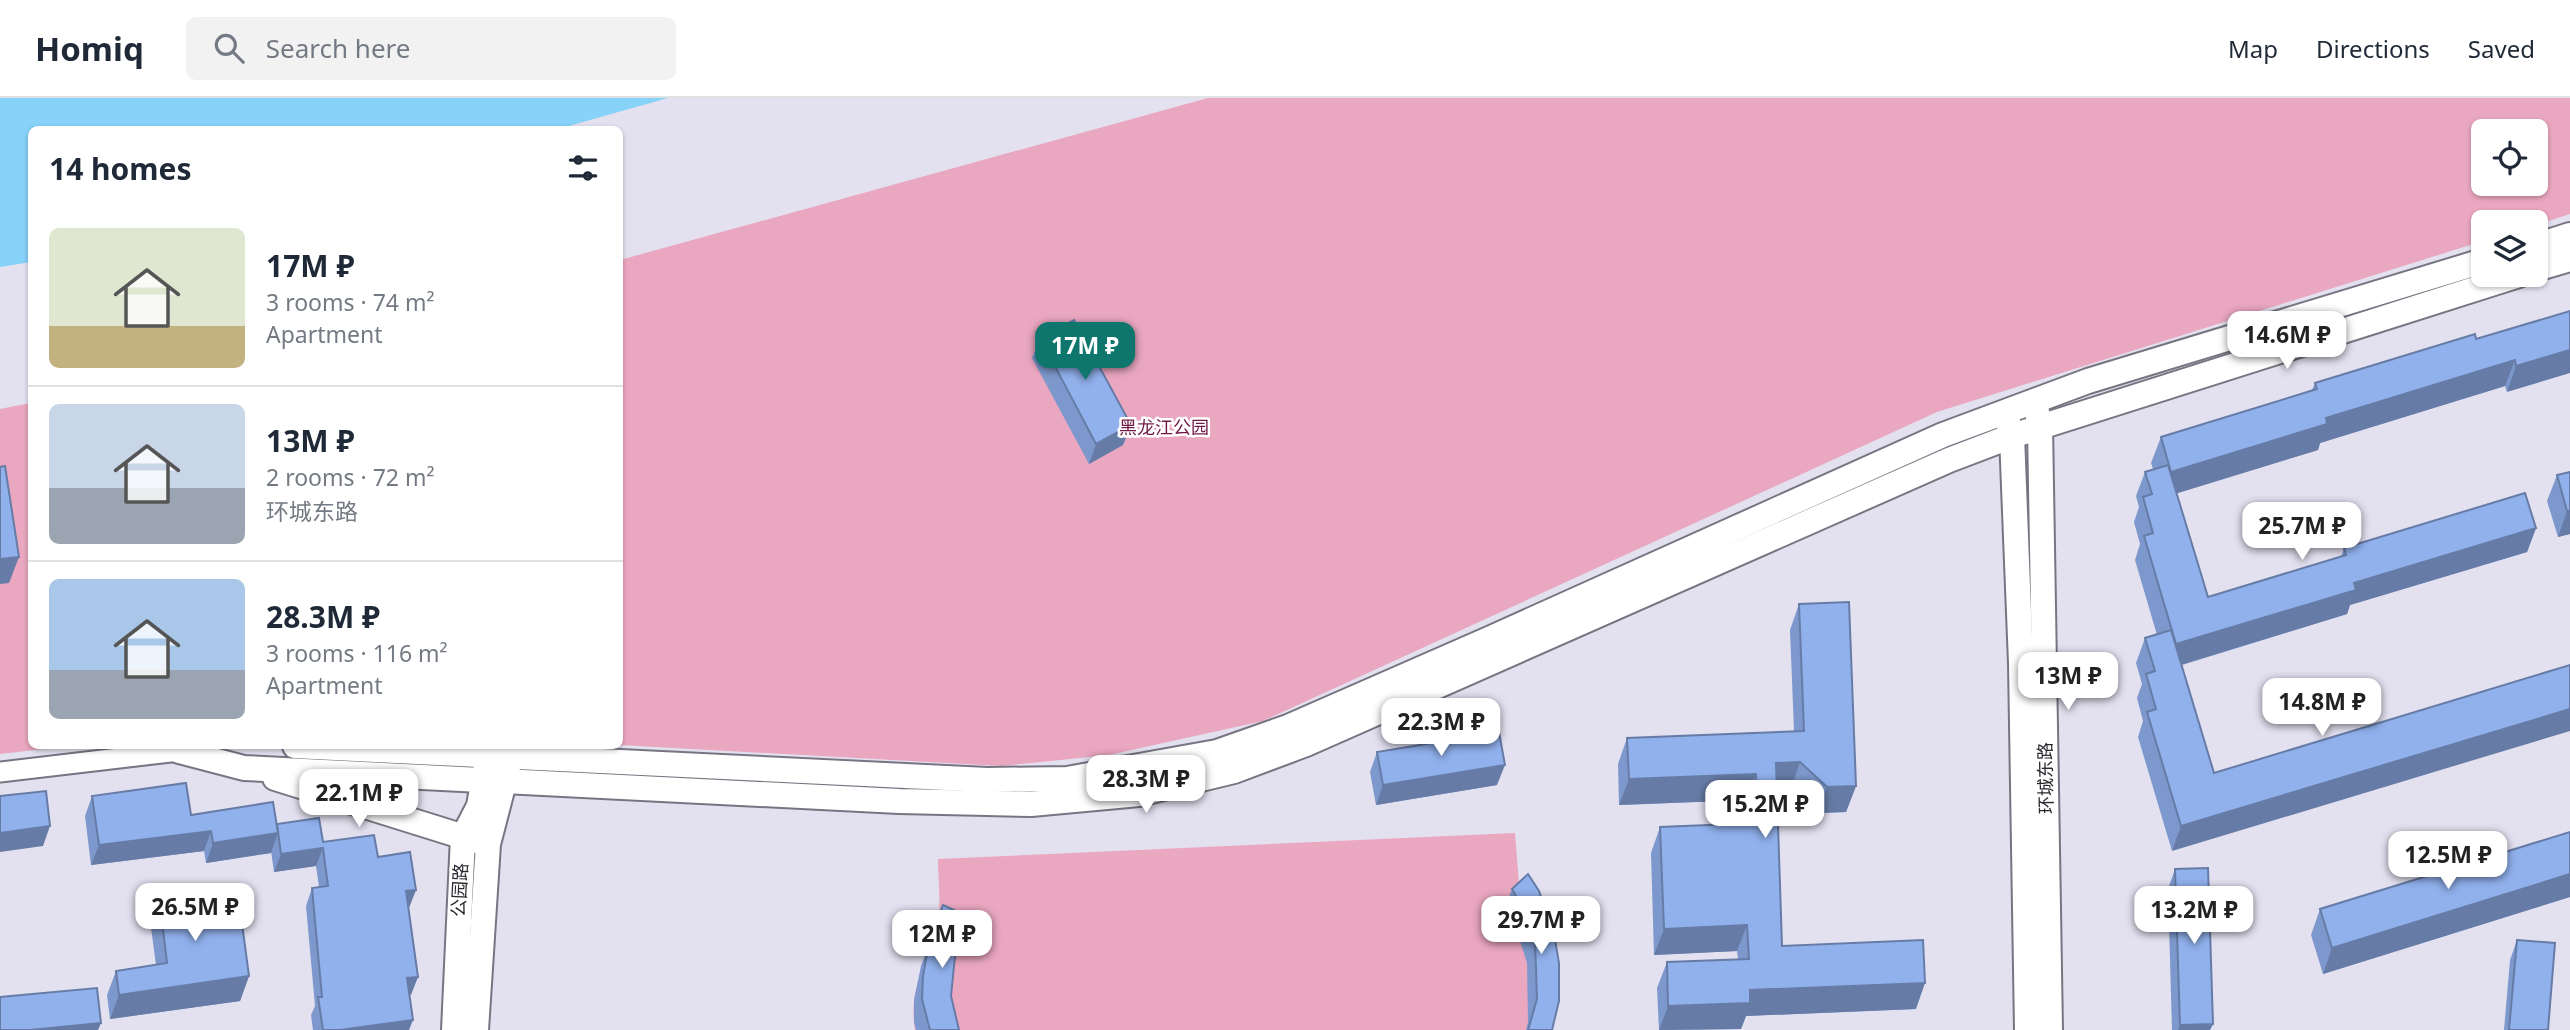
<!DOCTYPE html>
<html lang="en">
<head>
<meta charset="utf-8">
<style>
	:root { --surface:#fff; --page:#f2f2f3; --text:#1f2937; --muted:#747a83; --line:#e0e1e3; --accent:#0f766e }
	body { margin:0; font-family:"Noto Sans","Noto Sans SC",sans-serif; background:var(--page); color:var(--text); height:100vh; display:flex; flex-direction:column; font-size:26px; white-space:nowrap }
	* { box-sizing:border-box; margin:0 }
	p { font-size:23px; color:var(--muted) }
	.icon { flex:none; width:38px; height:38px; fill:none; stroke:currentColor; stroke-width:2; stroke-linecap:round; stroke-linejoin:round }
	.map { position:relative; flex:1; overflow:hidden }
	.panel { position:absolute; left:28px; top:28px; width:595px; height:623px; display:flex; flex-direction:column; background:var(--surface); border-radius:10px; box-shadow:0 2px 5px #0004 }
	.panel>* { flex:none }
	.tools { position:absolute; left:2471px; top:21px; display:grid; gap:14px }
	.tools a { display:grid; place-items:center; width:77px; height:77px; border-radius:10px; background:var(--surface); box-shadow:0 2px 5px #0004; font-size:35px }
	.price { position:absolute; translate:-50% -60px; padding:0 16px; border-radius:14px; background:#fff; color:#222; font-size:23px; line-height:46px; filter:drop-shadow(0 2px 4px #0008) }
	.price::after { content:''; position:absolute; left:50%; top:42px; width:21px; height:16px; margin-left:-10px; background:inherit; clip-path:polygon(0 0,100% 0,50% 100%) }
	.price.current { background:var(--accent); color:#fff }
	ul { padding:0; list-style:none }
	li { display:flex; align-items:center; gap:21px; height:175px; padding:0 21px }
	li+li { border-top:2px solid var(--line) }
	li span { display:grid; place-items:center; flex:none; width:196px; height:140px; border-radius:10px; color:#555 }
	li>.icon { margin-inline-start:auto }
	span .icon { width:84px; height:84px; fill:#fffc; stroke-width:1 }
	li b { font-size:30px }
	h2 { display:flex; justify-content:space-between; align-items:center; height:84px; padding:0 21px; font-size:30px }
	header { display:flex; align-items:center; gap:42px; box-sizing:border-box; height:98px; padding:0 35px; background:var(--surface); border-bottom:2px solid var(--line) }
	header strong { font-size:33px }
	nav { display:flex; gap:38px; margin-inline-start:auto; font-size:24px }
	.search { width:490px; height:63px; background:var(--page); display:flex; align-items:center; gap:18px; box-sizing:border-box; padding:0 24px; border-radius:10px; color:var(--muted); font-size:26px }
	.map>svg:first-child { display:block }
	.green { fill:#eaa7c0; fill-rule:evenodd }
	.water { fill:#86d2f9 }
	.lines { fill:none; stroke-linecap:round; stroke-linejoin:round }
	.minor-casing { stroke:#777582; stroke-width:23 }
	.tertiary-casing { stroke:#777582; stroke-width:28 }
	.minor { stroke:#fff; stroke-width:19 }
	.tertiary { stroke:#fff; stroke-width:24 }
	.wall { fill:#7d98cc }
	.shaded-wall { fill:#667ca6 }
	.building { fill:#91b1ed; stroke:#667ca6; stroke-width:2 }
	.labels { text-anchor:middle; stroke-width:5; stroke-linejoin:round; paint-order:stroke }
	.park-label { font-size:18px; fill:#6f1b45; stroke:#fff }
	.street-label { font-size:18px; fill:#2a292f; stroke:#fff }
</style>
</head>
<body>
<header>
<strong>Homiq</strong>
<div class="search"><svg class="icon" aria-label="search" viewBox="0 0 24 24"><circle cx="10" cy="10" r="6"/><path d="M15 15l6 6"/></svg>Search here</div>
<nav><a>Map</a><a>Directions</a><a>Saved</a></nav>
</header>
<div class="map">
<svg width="2570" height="932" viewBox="0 0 2570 932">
	<rect width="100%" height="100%" fill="#e3e0f0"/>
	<g class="green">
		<path d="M1208,0H2570V116L2536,127L2483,124V143L1937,314L1263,623L1109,657L1002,668L620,647V162ZM2483,33H2536V86H2483Z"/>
		<polygon points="31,305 32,648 70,648 0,656 0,311"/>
		<path d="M1515,735L1520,799L1549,932H915C907,887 932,860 938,821C941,802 938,780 938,761Z"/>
	</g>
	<polygon class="water" points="0,0 668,0 558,31 32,32 31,164 0,169"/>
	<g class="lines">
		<defs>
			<polyline id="minor" points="0,674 179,653"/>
			<g id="tertiary">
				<polyline points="2536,148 2570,137"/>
				<polyline points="2536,171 2570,161"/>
				<polyline points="2037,314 2040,327 2050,932"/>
				<polyline points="2008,324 2012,338 2021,565 2027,932"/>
				<polyline points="295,648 987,682 1067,681 1217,654 1288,629 1489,541 1943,337 2088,283 2483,163"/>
				<polyline points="179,653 244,670 899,703 1031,706 1139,696 1234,673 1306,646 1949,362 2012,338 2519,177"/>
				<polyline points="275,680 477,743"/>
				<polyline points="454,932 463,739 479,708 486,668"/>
				<polyline points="476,932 488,746 508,669"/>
			</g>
		</defs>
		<use href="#minor" class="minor-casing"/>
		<use href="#tertiary" class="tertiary-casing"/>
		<use href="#minor" class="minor"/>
		<use href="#tertiary" class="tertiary"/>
	</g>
	<g class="wall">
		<polygon points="2570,213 2507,294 2505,288 2320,345 2318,352 2176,395 2208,499 2341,459 2344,450 2536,430 2527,454 2350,507 2347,516 2182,567 2214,675 2172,753 2138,639 2143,623 2137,600 2142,586 2136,565 2145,540 2157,537 2135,462 2140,446 2134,424 2139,409 2136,398 2145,374 2153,371 2151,365 2161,339 2312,292 2315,285 2476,241"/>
		<polygon points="1040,240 1131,327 1123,347 1089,366 1032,260"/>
		<polygon points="2570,374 2570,436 2558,439 2547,403 2557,377"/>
		<polygon points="1799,506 1856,688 1846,714 1817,715 1791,690 1777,690 1782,848 1916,911 1746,918 1741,931 1659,932 1657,890 1667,864 1738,861 1737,853 1654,857 1651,755 1660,729 1747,725 1747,702 1619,707 1618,666 1627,640 1794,633 1790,532"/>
		<polygon points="1377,654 1497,687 1376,707 1370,674"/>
		<polygon points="92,698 191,717 277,726 323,744 378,759 416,792 408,810 411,897 410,897 409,932 313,932 311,917 315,908 306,808 312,790 319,789 316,768 274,774 271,753 271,755 206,765 204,753 91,767 85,718"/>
		<polygon points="2570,734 2570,799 2323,876 2311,837 2320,811"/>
		<polygon points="2175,771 2213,926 2210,932 2172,932 2168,791"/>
		<polygon points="1528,776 1552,932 1526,932 1528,924 1527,865 1520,843 1503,814 1512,791"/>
		<polygon points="159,797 249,878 240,903 110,921 107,897 116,873 156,867 150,822"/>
		<polygon points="943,807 961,842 955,854 951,898 959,932 916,932 914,924 914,902 921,868"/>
		<polygon points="2517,842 2548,932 2504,932 2510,862"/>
	</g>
	<g class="shaded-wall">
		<polygon points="2570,252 2570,275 2507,294 2516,268"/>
		<polygon points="2515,262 2505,288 2320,345 2318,352 2162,400 2171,374 2326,320"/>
		<polygon points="1131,327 1123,347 1089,366 1096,346"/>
		<polygon points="2567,413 2570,413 2570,436 2558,439"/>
		<polygon points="2536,430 2527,454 2350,507 2347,516 2167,571 2176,546 2354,485"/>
		<polygon points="19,459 9,485 0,486 0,461"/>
		<polygon points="2570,611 2570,633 2172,753 2181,728"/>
		<polygon points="1800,664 1791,690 1766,691 1776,665"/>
		<polygon points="1505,667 1497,687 1376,707 1383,687"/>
		<polygon points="1756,676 1747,702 1619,707 1629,681"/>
		<polygon points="1856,688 1846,714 1817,715 1827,689"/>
		<polygon points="50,728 43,748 0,754 0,735"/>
		<polygon points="211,733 204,753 91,767 99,747"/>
		<polygon points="278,735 271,755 206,765 213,745"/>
		<polygon points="323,750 316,768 274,774 281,756"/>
		<polygon points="2570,776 2570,799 2323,876 2332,850"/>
		<polygon points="416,792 409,810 399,812 406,793"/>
		<polygon points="969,819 961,842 948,871 956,848"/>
		<polygon points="1747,827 1737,853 1654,857 1664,831"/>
		<polygon points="249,878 240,903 110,921 119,897"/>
		<polygon points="418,879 411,897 401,899 407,880"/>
		<polygon points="1925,885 1916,911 1746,918 1741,931 1659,932 1668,908 1750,892"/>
		<polygon points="413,922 409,932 340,932"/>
		<polygon points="101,925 98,932 30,932"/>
		<polygon points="2213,926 2210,932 2178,932 2180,927"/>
	</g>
	<g class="building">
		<polygon points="2570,213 2570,252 2516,268 2515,262 2326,320 2327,326 2171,374 2161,339 2317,291 2315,285 2475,236 2476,241"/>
		<polygon points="1074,222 1131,327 1096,346 1040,240"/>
		<polygon points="2168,367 2208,499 2346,457 2344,450 2525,395 2536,430 2354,485 2356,492 2176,546 2144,438 2153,435 2143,399 2152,396 2145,374"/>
		<polygon points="5,368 19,459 0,461 0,369"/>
		<polygon points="2570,374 2570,413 2567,413 2557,377"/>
		<polygon points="1849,504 1856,688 1827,689 1800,664 1776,665 1782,848 1923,842 1925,885 1750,892 1750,905 1668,908 1667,864 1749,861 1747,827 1664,831 1660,729 1758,725 1756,676 1629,681 1627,640 1804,633 1799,506"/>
		<polygon points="2171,532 2214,675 2570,567 2570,611 2181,728 2147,614 2156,611 2146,576 2155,573 2145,540"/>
		<polygon points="1499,634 1505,667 1383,687 1377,654"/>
		<polygon points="186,685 191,717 273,704 278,735 213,745 211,733 99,747 92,698"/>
		<polygon points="46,693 50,728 0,735 0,698"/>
		<polygon points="319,720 323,744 374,737 378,759 410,754 416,792 406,793 418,879 407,880 413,922 340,932 323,932 318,899 322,899 312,790 328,788 323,750 281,756 277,726"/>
		<polygon points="2570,734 2570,776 2332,850 2320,811"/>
		<polygon points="2208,770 2213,926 2180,927 2175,771"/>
		<polygon points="1528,776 1539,793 1554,836 1559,865 1559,903 1552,932 1528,932 1537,901 1535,842 1529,820 1512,791"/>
		<polygon points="237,788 249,878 119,897 116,873 167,865 159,797"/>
		<polygon points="943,807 969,819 956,848 951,898 959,932 930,932 922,901 923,878 929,845"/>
		<polygon points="2517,842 2555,845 2548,932 2509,932"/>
		<polygon points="97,890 101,925 30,932 0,932 0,899"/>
	</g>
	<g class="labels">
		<g class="park-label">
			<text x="1164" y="336">黑龙江公园</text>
		</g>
		<g class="street-label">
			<text transform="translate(2046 680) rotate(-91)" y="6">环城东路</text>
			<text transform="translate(460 792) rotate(-87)" y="6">公园路</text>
		</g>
	</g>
</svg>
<div class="tools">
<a><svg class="icon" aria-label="locate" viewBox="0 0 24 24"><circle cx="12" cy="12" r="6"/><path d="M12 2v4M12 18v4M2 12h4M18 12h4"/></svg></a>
<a><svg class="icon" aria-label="layers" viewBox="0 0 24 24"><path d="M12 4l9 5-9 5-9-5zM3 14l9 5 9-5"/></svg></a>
</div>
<b class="price" style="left:2287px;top:273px">14.6M ₽</b>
<b class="price current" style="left:1085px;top:284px">17M ₽</b>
<b class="price" style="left:2302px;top:464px">25.7M ₽</b>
<b class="price" style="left:2068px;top:614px">13M ₽</b>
<b class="price" style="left:2322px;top:640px">14.8M ₽</b>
<b class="price" style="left:1441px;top:660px">22.3M ₽</b>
<b class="price" style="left:1146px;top:717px">28.3M ₽</b>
<b class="price" style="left:359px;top:731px">22.1M ₽</b>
<b class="price" style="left:1765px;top:742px">15.2M ₽</b>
<b class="price" style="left:2448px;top:793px">12.5M ₽</b>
<b class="price" style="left:195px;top:845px">26.5M ₽</b>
<b class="price" style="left:2194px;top:848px">13.2M ₽</b>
<b class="price" style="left:1541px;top:858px">29.7M ₽</b>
<b class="price" style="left:942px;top:872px">12M ₽</b>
<section class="panel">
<h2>14 homes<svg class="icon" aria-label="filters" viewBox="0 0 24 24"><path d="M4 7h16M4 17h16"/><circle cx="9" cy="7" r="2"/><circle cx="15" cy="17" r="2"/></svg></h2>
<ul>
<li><span style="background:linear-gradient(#dfe7d0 70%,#c2b280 0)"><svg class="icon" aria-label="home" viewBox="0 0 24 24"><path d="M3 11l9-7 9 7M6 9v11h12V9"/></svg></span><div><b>17M ₽</b><p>3 rooms · 74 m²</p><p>Apartment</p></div></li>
<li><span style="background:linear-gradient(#c9d6e8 60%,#9aa5b1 0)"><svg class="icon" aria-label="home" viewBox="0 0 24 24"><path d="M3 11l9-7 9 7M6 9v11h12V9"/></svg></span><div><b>13M ₽</b><p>2 rooms · 72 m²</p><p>环城东路</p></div></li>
<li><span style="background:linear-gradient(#a9c7e8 65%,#9aa5b1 0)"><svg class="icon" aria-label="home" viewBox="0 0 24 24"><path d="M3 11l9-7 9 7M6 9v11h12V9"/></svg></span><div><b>28.3M ₽</b><p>3 rooms · 116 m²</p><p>Apartment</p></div></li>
</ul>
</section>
</div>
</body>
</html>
